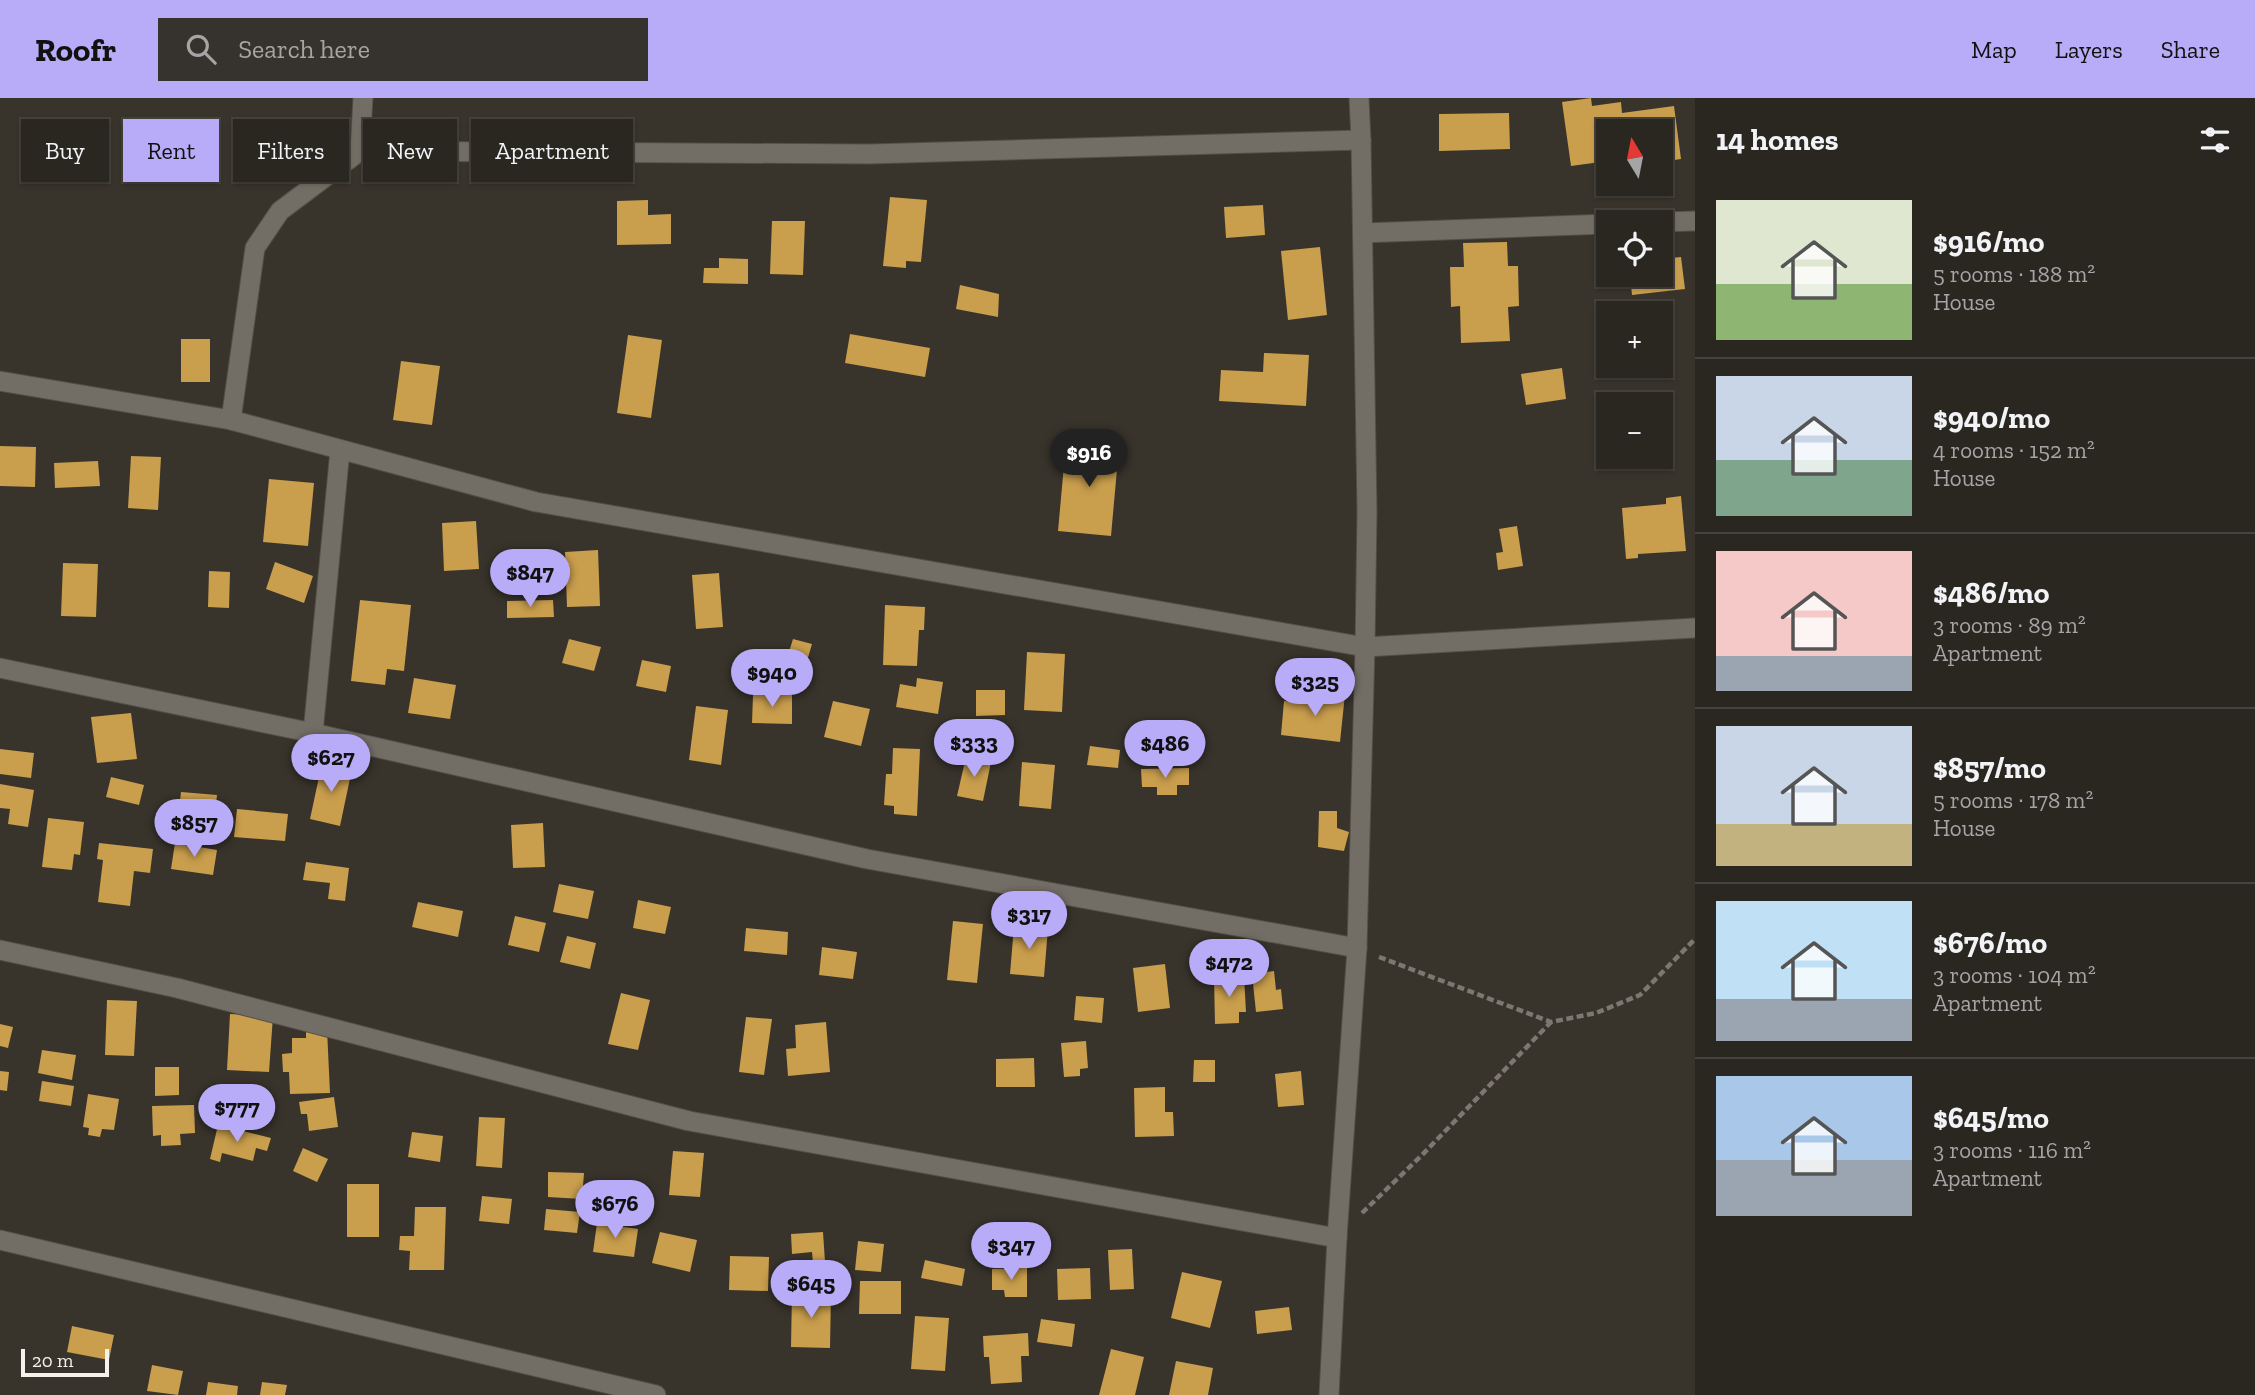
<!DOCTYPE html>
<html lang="en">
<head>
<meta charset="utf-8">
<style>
	:root { --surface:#2a2620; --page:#36322d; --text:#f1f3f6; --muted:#a5a5a5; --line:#46433e; --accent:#b8abf7 }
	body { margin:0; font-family:"Zilla Slab",serif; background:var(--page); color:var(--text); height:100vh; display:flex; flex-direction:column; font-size:26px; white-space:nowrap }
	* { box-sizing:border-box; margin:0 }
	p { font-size:23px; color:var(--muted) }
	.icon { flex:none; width:38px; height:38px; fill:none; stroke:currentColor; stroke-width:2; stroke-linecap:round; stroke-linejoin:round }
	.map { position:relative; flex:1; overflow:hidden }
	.side { display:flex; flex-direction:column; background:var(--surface); width:560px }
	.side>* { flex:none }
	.top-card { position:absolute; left:21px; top:21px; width:665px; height:63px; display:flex; gap:14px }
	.needle { width:46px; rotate:350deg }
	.fabs { position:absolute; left:1596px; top:21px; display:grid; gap:14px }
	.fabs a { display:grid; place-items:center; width:77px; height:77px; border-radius:0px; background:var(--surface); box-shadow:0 2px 5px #0004,0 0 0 2px var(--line); font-size:35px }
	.scale { position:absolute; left:21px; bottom:18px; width:88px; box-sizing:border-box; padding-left:7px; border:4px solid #f5f2ed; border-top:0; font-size:19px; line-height:24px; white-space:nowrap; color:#f5f2ed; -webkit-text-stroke:5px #38332b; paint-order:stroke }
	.price { position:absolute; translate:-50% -60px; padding:0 16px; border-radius:24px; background:var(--accent); color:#111; font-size:23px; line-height:46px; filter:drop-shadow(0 2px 4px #0008) }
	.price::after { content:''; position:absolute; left:50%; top:42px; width:21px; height:16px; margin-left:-10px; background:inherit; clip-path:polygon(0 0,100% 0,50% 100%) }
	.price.active { background:#222; color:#fff }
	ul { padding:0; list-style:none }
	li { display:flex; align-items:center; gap:21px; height:175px; padding:0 21px }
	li+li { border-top:2px solid var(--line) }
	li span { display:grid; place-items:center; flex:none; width:196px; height:140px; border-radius:0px; color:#555 }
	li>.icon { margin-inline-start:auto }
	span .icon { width:84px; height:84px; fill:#fffc; stroke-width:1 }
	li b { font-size:30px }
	h2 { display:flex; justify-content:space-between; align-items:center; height:84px; padding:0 21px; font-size:30px }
	.tag { padding:0 24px; border-radius:0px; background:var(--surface); box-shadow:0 2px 5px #0004,0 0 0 2px var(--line); font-size:24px; line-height:63px }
	.tag.active { background:var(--accent); color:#111 }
	header { display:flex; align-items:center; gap:42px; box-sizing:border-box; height:98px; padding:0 35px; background:var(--accent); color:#111 }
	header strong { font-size:33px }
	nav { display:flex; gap:38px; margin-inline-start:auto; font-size:24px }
	.search { width:490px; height:63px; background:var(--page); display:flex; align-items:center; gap:18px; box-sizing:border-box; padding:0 24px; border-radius:0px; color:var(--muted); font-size:26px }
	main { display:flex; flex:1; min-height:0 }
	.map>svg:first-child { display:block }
	.building { fill:#c99e4d }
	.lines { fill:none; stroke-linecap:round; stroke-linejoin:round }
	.minor-casing { stroke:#524f47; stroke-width:21 }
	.path { stroke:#7c7771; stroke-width:4.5; stroke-dasharray:7 3.5; stroke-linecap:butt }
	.minor { stroke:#736e65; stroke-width:19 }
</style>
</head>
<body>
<header>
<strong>Roofr</strong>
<div class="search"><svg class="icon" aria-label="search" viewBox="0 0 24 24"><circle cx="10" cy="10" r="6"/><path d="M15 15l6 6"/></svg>Search here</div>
<nav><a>Map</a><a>Layers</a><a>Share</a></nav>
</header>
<main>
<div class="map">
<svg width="1695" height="1297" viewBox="0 0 1695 1297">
	<rect width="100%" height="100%" fill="#38332b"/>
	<g class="building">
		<polygon points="1591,0 1592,8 1621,4 1622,15 1674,8 1681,61 1661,64 1661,33 1608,33 1608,63 1571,68 1562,4"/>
		<polygon points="1509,15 1510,51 1439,53 1439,16"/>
		<polygon points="890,99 927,102 921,164 906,163 906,170 883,168"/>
		<polygon points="648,102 648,117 671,116 671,146 617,147 617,103"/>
		<polygon points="1263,107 1265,137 1226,140 1224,109"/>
		<polygon points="772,123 805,123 803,177 770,176"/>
		<polygon points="1507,144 1508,168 1518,168 1519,208 1508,209 1510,243 1461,245 1460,208 1451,209 1450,169 1464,169 1463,145"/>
		<polygon points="1320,149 1327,217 1288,222 1281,153"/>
		<polygon points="1681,159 1685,191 1632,197 1630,177 1661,177 1661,161"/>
		<polygon points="719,160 748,161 748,186 703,185 704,170 719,170"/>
		<polygon points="960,187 999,196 998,219 956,211"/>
		<polygon points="850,236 930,250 925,279 845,265"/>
		<polygon points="628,237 662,242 651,320 617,315"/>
		<rect x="181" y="241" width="29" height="43"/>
		<polygon points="1264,255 1309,257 1306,308 1219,303 1221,272 1263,274"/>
		<polygon points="401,263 440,268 432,327 393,322"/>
		<polygon points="1562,270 1566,301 1526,307 1521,276"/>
		<polygon points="1066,345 1119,349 1111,438 1058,433"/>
		<polygon points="0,348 36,349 35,389 0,388"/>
		<polygon points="131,358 161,359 158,412 128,410"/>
		<polygon points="98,363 100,388 55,390 54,365"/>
		<polygon points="269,381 314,385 308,448 263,444"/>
		<polygon points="1681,398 1686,453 1638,456 1638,460 1626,461 1622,410 1666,406 1666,400"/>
		<polygon points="476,423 479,471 444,473 442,425"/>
		<polygon points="1517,428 1523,468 1498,472 1496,455 1503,454 1499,431"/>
		<polygon points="598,452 600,508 567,509 565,454"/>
		<polygon points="275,464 313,478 304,505 266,491"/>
		<polygon points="63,465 98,466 96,519 61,518"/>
		<polygon points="209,473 230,474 229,510 208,509"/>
		<polygon points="719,475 723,529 696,531 692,477"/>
		<polygon points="360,502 411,507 404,573 387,571 385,587 351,583"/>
		<polygon points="553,502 554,519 507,520 507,503"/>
		<polygon points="885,507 925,509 924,532 919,532 917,568 883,567"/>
		<polygon points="569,541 601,549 594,573 562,565"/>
		<polygon points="793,541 812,546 802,580 762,569 767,552 788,557"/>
		<polygon points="1027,554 1065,556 1062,614 1024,612"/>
		<polygon points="642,562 671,568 666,594 636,588"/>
		<polygon points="414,580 456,587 450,621 408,615"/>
		<polygon points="917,580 943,584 938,616 896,609 900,586 916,589"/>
		<polygon points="976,592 1005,592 1005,617 976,618"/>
		<polygon points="1318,594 1345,596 1340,644 1281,637 1284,603 1317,606"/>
		<polygon points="753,597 792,597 792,626 752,625"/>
		<polygon points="833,603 870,611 861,648 824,639"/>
		<polygon points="696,608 728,612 721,667 689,662"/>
		<polygon points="131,615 137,661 97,665 91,619"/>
		<polygon points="1157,635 1194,641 1191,658 1154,652"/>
		<polygon points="1090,648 1120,652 1118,670 1087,667"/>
		<polygon points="893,650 920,651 917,718 894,716 894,708 884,707 886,676 892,676"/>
		<polygon points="0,651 34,655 31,680 0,676"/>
		<polygon points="966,659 991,664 983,703 957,698"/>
		<polygon points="1022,664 1055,667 1051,711 1019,708"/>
		<polygon points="322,665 352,671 340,728 310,721"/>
		<polygon points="1189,670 1189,687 1177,687 1177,697 1157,697 1157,689 1142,689 1141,671"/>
		<polygon points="111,679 144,687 139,707 106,699"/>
		<polygon points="0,686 34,692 28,729 8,726 10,711 0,710"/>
		<polygon points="181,694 217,697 214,725 178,721"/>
		<polygon points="237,711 288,716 285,743 234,739"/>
		<polygon points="1319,713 1337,713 1337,730 1349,734 1344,753 1318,749"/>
		<polygon points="48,720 84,724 80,757 74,756 72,772 42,769"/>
		<polygon points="543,725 545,769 513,770 511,727"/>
		<polygon points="99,745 153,751 150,775 134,773 130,808 98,804 103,762 97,761"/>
		<polygon points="175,745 217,752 213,777 171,771"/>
		<polygon points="306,764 349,770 345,803 328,801 330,785 303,782"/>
		<polygon points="559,786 594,793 588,821 553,814"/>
		<polygon points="638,802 671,809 665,836 633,830"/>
		<polygon points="418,804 463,813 458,839 412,829"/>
		<polygon points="515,818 546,825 539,854 508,847"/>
		<polygon points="953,823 983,826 977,885 947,882"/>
		<polygon points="1014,828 1048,830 1044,879 1010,876"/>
		<polygon points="746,830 788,834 787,857 744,853"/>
		<polygon points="567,838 596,845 590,871 560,864"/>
		<polygon points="822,849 857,854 853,881 819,877"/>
		<polygon points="1165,866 1170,910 1138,914 1133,870"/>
		<polygon points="1274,873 1276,892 1281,891 1283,911 1256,914 1252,876"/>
		<polygon points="1244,878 1246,914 1239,914 1239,925 1215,926 1214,879"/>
		<polygon points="621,895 650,902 638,952 608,946"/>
		<polygon points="1076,898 1104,900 1102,925 1074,922"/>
		<polygon points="107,902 137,903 134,958 105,957"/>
		<polygon points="230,916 273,918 269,974 227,972"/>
		<polygon points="746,919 772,921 764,977 739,974"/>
		<polygon points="826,924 830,974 788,978 786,951 796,950 795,927"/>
		<polygon points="0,926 13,929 8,950 0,948"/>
		<polygon points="306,931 327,931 330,995 290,996 289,974 283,974 282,956 292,955 292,940 306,940"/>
		<polygon points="1086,943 1088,970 1080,971 1080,978 1064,979 1061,945"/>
		<polygon points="42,952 76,957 72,982 38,975"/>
		<polygon points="1034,960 1035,989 996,989 996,961"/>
		<polygon points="1194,962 1215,962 1215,984 1193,984"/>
		<polygon points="155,969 179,969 179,997 155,998"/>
		<polygon points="0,973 9,974 7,993 0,992"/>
		<polygon points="1301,973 1304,1007 1278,1009 1275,976"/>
		<polygon points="42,983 74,988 71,1008 39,1003"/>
		<polygon points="1165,989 1165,1014 1173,1014 1174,1038 1135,1039 1134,990"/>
		<polygon points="88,996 119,1001 114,1032 102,1031 100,1039 88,1037 89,1030 83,1029"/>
		<polygon points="334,999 338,1029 309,1033 307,1016 301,1016 299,1004"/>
		<polygon points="194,1007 195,1035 180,1036 181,1047 161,1048 161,1037 153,1038 152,1008"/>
		<polygon points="479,1019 505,1020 502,1070 476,1068"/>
		<polygon points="218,1027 271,1040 267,1053 256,1050 253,1063 222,1055 220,1064 210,1061"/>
		<polygon points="412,1034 443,1038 440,1064 408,1059"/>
		<polygon points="303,1050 328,1061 317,1084 293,1073"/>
		<polygon points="673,1053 704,1055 700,1099 669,1097"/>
		<polygon points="548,1074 584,1075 582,1101 548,1099"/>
		<rect x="347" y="1086" width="32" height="53"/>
		<polygon points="600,1091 626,1091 626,1113 599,1112"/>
		<polygon points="482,1098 512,1101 509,1126 479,1123"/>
		<polygon points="415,1109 446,1109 444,1172 409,1172 410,1153 399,1152 400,1138 414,1138"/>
		<polygon points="546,1111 580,1114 577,1135 544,1132"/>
		<polygon points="597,1125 638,1131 634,1159 593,1154"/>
		<polygon points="660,1134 697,1142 690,1174 652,1165"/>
		<polygon points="823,1134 825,1164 813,1165 812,1154 792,1156 791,1136"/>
		<polygon points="858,1143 884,1146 881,1174 855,1172"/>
		<polygon points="1132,1151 1134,1191 1110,1192 1108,1152"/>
		<polygon points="730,1158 769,1159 768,1193 729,1192"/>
		<polygon points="925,1162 965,1171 962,1188 921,1180"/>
		<polygon points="1027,1170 1027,1199 1005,1199 1004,1192 992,1192 992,1171"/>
		<polygon points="1090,1170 1091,1201 1058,1202 1057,1171"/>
		<polygon points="1182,1174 1222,1183 1210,1230 1171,1220"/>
		<polygon points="860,1183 901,1183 901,1216 859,1216"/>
		<polygon points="792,1194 831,1195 830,1250 791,1249"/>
		<polygon points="1289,1209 1292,1232 1257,1236 1255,1213"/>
		<polygon points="915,1218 949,1220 945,1273 911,1271"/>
		<polygon points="1041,1221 1075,1226 1072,1249 1037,1244"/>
		<polygon points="72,1228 114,1237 109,1262 67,1254"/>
		<polygon points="1028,1235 1029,1258 1021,1258 1022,1284 991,1286 989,1259 984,1259 983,1238"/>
		<polygon points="1111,1251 1144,1259 1135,1297 1099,1297"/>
		<polygon points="1176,1263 1213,1270 1208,1297 1169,1297"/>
		<polygon points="152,1267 183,1273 178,1297 147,1293"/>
		<polygon points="208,1284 238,1288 237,1297 206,1297"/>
		<polygon points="262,1284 287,1287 285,1297 260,1297"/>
	</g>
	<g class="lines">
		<defs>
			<g id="minor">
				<polyline points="360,53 363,0"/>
				<polyline points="1661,124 1695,123"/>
				<polyline points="1363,135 1608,126"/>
				<polyline points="0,283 231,322 536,404 1365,549 1695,530"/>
				<polyline points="231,322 255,150 280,113 360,53 869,56 1361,42"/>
				<polyline points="0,570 313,635 867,761 1357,850"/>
				<polyline points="313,635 340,352"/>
				<polyline points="0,852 177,890 689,1023 1337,1140"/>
				<polyline points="0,1142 656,1297"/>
				<polyline points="1329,1297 1337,1140 1357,850 1365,549 1367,414 1361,42 1359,0"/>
			</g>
		</defs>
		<use href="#minor" class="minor-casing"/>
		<g class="path">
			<polyline points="1379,859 1551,924 1596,915 1640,897 1695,841"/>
			<polyline points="1362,1115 1422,1057 1551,924"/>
		</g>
		<use href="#minor" class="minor"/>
	</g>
</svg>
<div class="fabs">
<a><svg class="needle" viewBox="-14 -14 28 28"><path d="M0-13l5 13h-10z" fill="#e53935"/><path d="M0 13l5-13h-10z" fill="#a5a5a5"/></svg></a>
<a><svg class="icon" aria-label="locate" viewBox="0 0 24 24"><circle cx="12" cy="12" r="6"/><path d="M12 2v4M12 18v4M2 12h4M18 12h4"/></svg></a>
<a>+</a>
<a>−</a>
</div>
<div class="scale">20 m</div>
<b class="price active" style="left:1089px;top:391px">$916</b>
<b class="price" style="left:530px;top:511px">$847</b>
<b class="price" style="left:772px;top:611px">$940</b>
<b class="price" style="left:1315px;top:620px">$325</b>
<b class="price" style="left:974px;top:681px">$333</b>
<b class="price" style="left:1165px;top:682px">$486</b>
<b class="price" style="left:331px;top:696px">$627</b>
<b class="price" style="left:194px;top:761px">$857</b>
<b class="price" style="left:1029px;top:853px">$317</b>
<b class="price" style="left:1229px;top:901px">$472</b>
<b class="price" style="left:237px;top:1046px">$777</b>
<b class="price" style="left:615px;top:1142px">$676</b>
<b class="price" style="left:1011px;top:1184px">$347</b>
<b class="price" style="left:811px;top:1222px">$645</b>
<div class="top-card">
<a class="tag">Buy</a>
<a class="tag active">Rent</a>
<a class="tag">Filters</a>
<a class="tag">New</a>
<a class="tag">Apartment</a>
</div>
</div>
<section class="side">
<h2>14 homes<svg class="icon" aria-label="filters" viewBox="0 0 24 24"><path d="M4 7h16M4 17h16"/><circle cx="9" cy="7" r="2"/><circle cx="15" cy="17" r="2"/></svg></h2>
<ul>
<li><span style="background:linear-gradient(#dfe7d0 60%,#8fb573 0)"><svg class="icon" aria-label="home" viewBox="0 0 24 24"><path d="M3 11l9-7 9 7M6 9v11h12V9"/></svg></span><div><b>$916/mo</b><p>5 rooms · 188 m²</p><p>House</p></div></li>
<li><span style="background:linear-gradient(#c9d6e8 60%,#7fa58c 0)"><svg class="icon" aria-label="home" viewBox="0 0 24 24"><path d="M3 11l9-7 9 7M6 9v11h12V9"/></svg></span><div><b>$940/mo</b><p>4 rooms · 152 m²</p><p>House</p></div></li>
<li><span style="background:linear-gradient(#f6c9c9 75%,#9aa5b1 0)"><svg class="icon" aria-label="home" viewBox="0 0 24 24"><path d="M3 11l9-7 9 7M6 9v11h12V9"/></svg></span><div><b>$486/mo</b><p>3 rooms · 89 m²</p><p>Apartment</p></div></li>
<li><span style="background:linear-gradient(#c9d6e8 70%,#c2b280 0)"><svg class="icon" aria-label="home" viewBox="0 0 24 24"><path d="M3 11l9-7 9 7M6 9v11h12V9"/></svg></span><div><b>$857/mo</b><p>5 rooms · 178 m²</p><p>House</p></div></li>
<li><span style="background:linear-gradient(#bfe0f5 70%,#9aa5b1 0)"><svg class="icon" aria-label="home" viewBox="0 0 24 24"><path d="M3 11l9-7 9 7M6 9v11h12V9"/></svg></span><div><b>$676/mo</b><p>3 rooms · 104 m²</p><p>Apartment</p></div></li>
<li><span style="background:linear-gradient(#a9c7e8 60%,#9aa5b1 0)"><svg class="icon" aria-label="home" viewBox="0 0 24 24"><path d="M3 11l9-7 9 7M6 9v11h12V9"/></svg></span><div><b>$645/mo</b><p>3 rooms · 116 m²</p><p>Apartment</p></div></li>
</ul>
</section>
</main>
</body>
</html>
